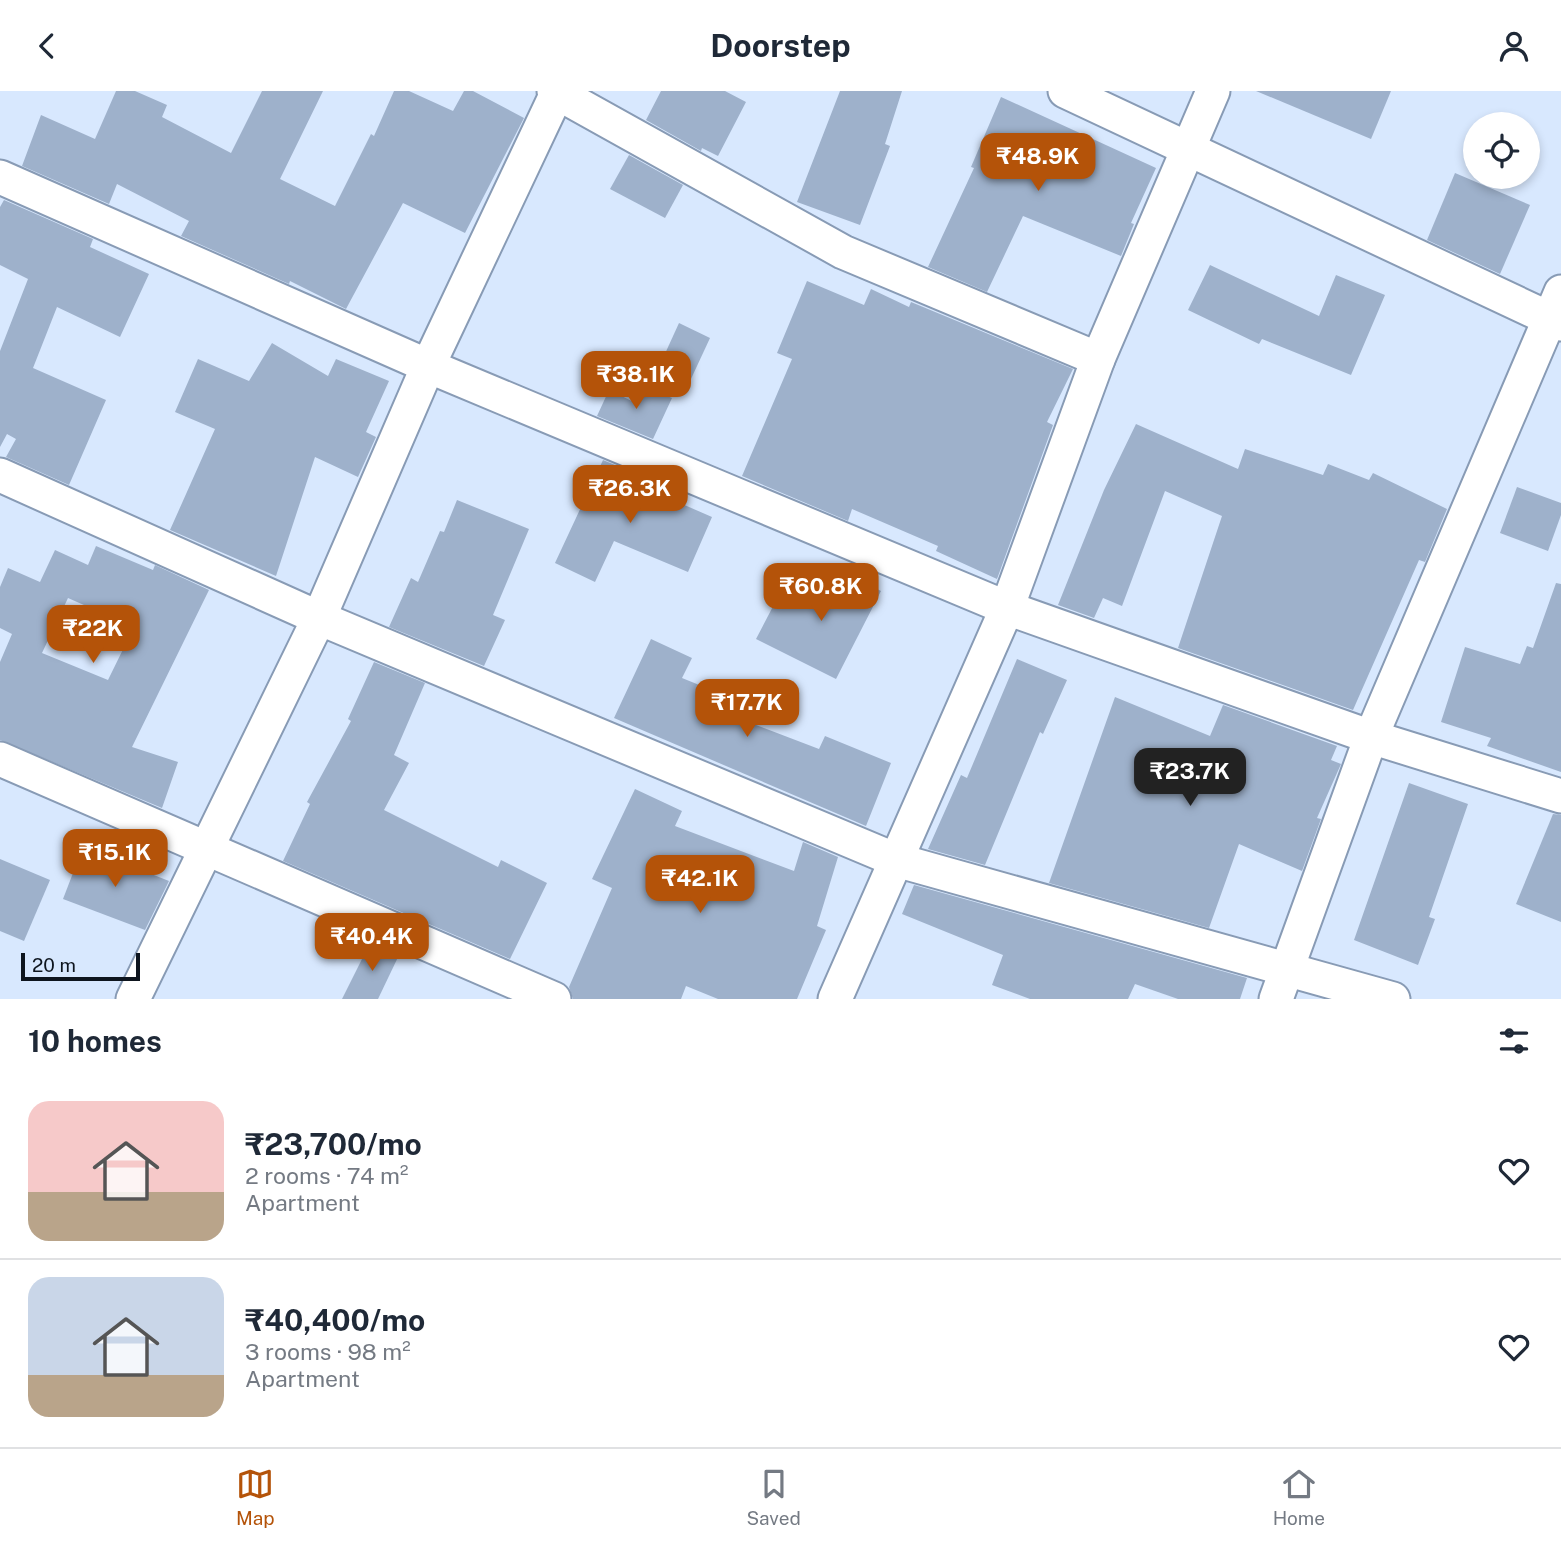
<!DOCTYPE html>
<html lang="en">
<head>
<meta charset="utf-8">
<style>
	:root { --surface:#fff; --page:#f6f6f7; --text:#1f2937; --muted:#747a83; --line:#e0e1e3; --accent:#b45309 }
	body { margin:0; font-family:"Public Sans",sans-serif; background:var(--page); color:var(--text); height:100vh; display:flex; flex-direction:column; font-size:26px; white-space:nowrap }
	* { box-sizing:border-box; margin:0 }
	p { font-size:23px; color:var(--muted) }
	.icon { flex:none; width:38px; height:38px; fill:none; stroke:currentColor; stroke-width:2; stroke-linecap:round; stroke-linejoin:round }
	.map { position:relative; height:908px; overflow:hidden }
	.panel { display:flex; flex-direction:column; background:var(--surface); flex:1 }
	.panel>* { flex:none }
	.tools { position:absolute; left:1463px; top:21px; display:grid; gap:14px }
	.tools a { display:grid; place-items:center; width:77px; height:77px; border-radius:50%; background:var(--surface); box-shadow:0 4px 10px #0003; font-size:35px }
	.scale { position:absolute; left:21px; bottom:18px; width:119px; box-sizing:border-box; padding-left:7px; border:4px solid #0e151e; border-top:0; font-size:19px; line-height:24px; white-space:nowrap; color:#0e151e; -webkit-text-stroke:5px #d8e8fe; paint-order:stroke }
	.price { position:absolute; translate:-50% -60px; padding:0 16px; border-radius:14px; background:var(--accent); color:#fff; font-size:23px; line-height:46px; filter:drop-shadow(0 2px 4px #0008) }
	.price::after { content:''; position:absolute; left:50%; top:42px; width:21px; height:16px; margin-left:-10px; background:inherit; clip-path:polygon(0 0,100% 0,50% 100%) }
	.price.selected { background:#222; color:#fff }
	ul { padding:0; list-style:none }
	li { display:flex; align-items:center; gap:21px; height:175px; padding:0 28px }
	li+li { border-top:2px solid var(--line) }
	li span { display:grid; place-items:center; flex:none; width:196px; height:140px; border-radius:21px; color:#555 }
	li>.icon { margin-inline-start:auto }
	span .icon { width:84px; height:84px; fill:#fffc; stroke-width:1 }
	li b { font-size:30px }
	h2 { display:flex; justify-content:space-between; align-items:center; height:84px; padding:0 28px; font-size:30px }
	header { display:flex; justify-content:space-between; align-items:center; height:91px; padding:0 28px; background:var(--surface); font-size:32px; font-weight:700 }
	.tab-bar { display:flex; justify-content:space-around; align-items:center; height:98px; border-top:2px solid var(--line); background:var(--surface); font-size:19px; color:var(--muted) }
	.tab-bar a { display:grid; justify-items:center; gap:4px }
	.tab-bar .selected { color:var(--accent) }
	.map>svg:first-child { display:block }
	.building { fill:#9eb1cb; fill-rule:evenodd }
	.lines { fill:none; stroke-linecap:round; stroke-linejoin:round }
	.street-casing { stroke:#889bb5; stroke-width:37 }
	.street { stroke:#fff; stroke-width:33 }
</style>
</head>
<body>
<header><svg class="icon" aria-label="back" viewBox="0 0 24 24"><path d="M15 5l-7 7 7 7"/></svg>Doorstep<svg class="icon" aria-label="person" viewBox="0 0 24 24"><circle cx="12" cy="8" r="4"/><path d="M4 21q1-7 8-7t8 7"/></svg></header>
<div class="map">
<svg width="1561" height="908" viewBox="0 0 1561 908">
	<rect width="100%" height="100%" fill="#d8e8fe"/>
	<g class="building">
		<polygon points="116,0 135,0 167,14 162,26 231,62 262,0 323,0 280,88 335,115 371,43 374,45 394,0 409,0 453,20 464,0 473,0 524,27 465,142 403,112 346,218 290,190 289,193 181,145 189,130 117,93 109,113 22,75 41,24 95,48"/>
		<polygon points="661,0 725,0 746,11 718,65 702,57 701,60 646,29"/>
		<polygon points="840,0 902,0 885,53 890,55 860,134 797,111"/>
		<polygon points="1256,0 1391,0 1371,48"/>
		<polygon points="1001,6 1156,77 1131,132 1134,133 1121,165 1023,125 987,201 928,176 974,77 971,76"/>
		<polygon points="629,64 683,94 665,127 610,98"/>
		<polygon points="1455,82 1530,114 1500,183 1427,149"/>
		<polygon points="4,109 93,148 90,156 149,183 120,246 57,216 33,277 106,309 69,394 6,366 16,348 7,343 0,356 0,260 28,188 0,174 0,116"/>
		<polygon points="1210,174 1319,225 1336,184 1385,204 1351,284 1262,248 1259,253 1188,219"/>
		<polygon points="807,190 864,214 871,198 909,216 911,211 1073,278 1047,331 1053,334 997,488 936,460 938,455 852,418 848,430 742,385 792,268 777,262"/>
		<polygon points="679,232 710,247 684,303 653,289"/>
		<polygon points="272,252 328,285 336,268 389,290 366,341 376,346 358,386 315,366 276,485 170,439 215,338 175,321 198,268 249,290"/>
		<polygon points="643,295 672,307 653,348 597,325 609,299 636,312"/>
		<polygon points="1136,333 1238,378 1245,358 1323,384 1328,373 1369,389 1373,382 1447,418 1425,471 1419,469 1353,619 1178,557 1222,425 1165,400 1122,515 1103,507 1094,527 1058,514 1104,399"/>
		<polygon points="603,369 637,383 634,392 712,426 688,481 614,450 595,491 555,472"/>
		<polygon points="1517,396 1561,412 1561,424 1548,460 1500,442"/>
		<polygon points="457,409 529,438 493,524 505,529 484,575 389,536 411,487 418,491 440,440 444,441"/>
		<path d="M96,455L153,479L155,474L209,499L132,656L178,671L162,717L0,649V571L12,543L0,537V496L8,477L40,491L55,459L88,474ZM68,507L134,536L108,589L42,562Z"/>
		<polygon points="833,476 881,500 836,588 756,548 781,500 812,517"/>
		<polygon points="1556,492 1561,493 1561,681 1487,655 1491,647 1441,631 1465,556 1520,573 1527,555 1533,557"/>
		<polygon points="651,548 692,567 682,587 746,613 740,628 819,658 825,645 891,672 866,735 614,627"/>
		<polygon points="1017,568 1067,589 1043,643 1040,641 985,774 928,758 961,684 967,687"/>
		<polygon points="374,571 425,592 394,664 409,672 384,719 498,776 501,769 547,792 510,868 283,770 310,713 307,711 351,630 348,628"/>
		<polygon points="1115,606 1210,645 1223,614 1337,655 1331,669 1341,673 1317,727 1321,728 1302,780 1239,753 1209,837 1049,792"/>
		<polygon points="1409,692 1468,713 1429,826 1435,828 1418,874 1354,849"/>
		<polygon points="635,698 682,720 675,735 794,780 803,751 838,766 817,835 826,839 797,908 718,908 686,895 681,908 573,908 569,896 612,797 592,788"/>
		<polygon points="1553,723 1561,724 1561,831 1516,813"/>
		<polygon points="83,756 169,790 145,839 63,808"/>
		<polygon points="0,768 50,789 24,850 0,840"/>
		<polygon points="914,794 1247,887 1240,908 1178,908 1135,893 1128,908 1030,908 992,894 1003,864 902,823"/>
		<polygon points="371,850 400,862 378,908 342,908"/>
	</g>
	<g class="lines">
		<defs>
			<g id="street">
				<polyline points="554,0 843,161 1098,268"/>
				<polyline points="1065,0 1561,233"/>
				<polyline points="0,86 428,275 1007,517 1371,646 1561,705"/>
				<polyline points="0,384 319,527 896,769 1393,908"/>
				<polyline points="0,668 554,908"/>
				<polyline points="133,908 319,527 428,275 558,0"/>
				<polyline points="835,908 1007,517 1098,268 1213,0"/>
				<polyline points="1276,908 1371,646 1561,201"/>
			</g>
		</defs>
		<use href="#street" class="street-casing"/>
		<use href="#street" class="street"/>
	</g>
</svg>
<div class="tools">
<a><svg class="icon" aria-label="locate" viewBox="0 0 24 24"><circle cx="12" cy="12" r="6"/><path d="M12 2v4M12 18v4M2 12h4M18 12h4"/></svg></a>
</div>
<div class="scale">20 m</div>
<b class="price" style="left:1038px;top:102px">₹48.9K</b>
<b class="price" style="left:636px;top:320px">₹38.1K</b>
<b class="price" style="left:630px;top:434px">₹26.3K</b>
<b class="price" style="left:821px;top:532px">₹60.8K</b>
<b class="price" style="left:93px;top:574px">₹22K</b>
<b class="price" style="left:747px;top:648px">₹17.7K</b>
<b class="price selected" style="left:1190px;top:717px">₹23.7K</b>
<b class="price" style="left:115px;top:798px">₹15.1K</b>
<b class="price" style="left:700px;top:824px">₹42.1K</b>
<b class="price" style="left:372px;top:882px">₹40.4K</b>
</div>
<section class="panel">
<h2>10 homes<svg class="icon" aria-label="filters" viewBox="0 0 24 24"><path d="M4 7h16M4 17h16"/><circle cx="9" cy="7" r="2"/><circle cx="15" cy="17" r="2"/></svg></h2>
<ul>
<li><span style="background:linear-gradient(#f6c9c9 65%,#b9a48a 0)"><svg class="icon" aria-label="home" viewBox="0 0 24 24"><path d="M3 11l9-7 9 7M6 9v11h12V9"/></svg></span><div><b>₹23,700/mo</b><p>2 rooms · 74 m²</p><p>Apartment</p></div><svg class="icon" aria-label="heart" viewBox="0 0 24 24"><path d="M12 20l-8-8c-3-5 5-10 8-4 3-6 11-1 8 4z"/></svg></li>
<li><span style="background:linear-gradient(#c9d6e8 70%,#b9a48a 0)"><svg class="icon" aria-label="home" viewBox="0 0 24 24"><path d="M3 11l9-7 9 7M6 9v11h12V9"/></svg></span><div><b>₹40,400/mo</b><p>3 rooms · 98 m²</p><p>Apartment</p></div><svg class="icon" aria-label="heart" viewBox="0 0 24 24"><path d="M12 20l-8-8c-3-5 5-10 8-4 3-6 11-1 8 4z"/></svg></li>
</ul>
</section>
<nav class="tab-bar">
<a class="selected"><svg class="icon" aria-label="map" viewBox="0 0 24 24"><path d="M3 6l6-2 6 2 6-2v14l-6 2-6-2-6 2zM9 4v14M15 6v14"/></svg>Map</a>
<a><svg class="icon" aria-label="saved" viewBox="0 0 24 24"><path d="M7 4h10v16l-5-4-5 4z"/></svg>Saved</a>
<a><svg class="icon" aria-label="home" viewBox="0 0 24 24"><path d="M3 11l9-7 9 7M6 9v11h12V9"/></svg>Home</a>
</nav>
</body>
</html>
